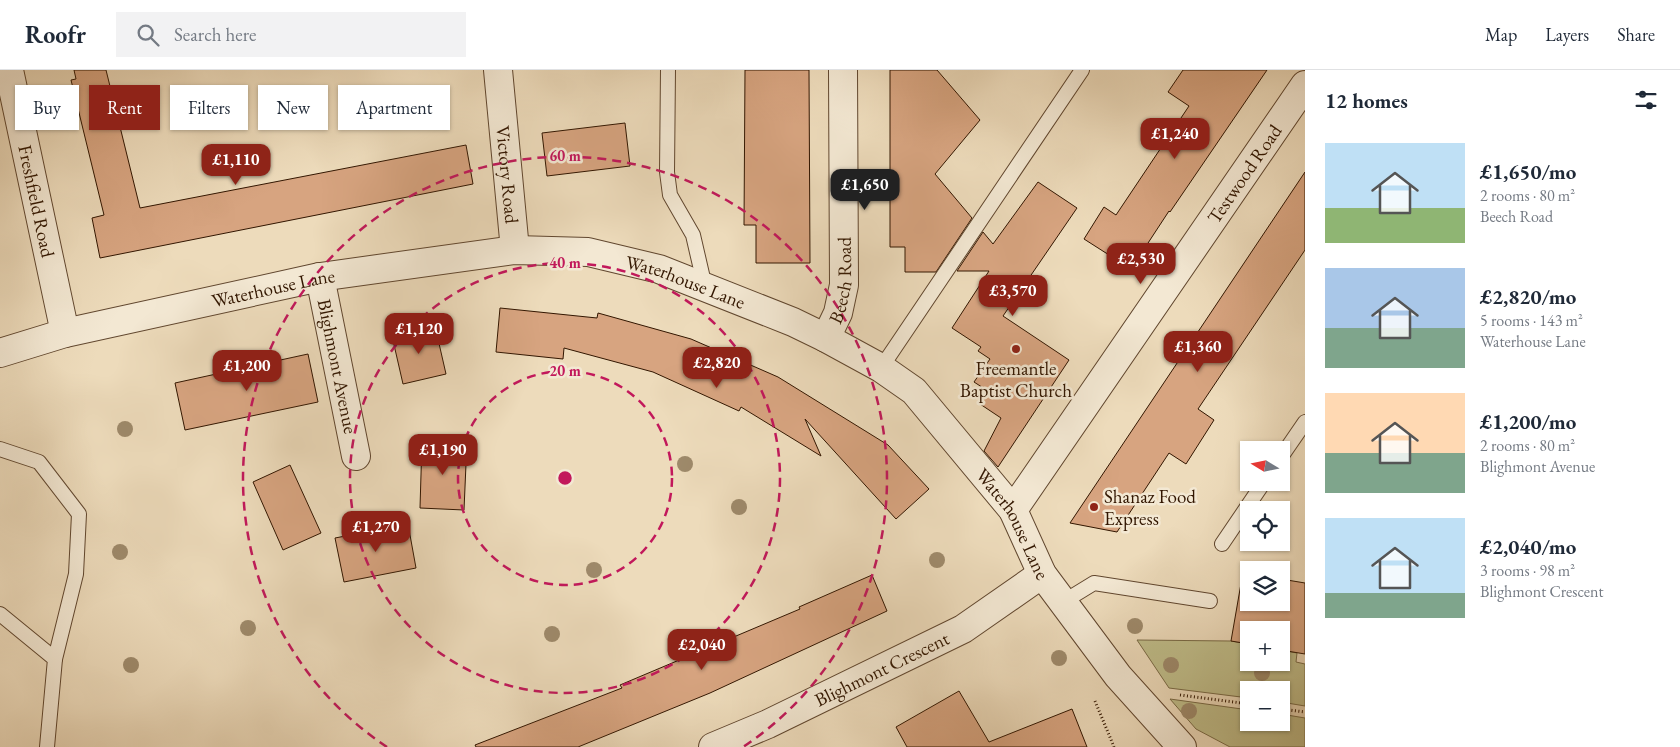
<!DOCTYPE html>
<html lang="en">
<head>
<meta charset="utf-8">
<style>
	:root { --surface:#fff; --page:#f2f2f3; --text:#1f2937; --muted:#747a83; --line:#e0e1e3; --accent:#8f2418 }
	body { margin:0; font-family:"EB Garamond",serif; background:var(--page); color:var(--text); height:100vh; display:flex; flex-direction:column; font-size:19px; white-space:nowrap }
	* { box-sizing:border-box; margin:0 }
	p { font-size:16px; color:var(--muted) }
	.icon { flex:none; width:28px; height:28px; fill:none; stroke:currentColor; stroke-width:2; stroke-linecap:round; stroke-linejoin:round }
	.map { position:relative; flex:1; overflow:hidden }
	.side { display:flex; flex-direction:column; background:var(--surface); width:375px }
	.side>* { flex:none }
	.guide { position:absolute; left:15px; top:15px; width:475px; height:45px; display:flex; gap:10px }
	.needle { width:32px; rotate:280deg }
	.tools { position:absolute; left:1240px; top:371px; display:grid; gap:10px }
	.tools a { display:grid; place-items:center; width:50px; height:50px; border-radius:0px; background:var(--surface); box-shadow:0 1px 4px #0004; font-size:25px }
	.price { position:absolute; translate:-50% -42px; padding:0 11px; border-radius:10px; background:var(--accent); color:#fff; font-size:16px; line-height:32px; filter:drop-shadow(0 1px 2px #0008) }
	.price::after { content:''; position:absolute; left:50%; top:30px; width:15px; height:11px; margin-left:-8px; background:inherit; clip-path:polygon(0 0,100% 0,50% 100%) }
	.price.active { background:#222; color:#fff }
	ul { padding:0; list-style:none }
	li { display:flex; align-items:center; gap:15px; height:125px; padding:0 20px }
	li span { display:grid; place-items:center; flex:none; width:140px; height:100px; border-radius:0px; color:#555 }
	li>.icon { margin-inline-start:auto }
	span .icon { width:60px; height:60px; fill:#fffc; stroke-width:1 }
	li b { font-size:21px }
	h2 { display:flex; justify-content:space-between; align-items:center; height:60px; padding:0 20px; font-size:21px }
	.pill { padding:0 18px; border-radius:0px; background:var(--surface); box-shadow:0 1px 4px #0004; font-size:18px; line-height:45px }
	.pill.active { background:var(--accent); color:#fff }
	header { display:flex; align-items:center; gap:30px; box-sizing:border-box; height:70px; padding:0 25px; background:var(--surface); border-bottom:1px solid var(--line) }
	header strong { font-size:24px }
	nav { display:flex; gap:28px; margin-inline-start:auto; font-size:18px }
	.search { width:350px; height:45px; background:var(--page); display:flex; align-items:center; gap:12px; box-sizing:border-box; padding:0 18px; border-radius:0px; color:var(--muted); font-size:19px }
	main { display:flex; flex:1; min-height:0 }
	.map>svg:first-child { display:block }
	.green { fill:#c0be8b; stroke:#796a46 }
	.building { fill:#d7a480; stroke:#321600 }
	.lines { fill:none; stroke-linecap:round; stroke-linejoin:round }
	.lane-casing { stroke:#61472f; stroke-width:16 }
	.street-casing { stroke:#61472f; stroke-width:30 }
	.path { stroke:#321600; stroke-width:3; stroke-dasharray:1 2.5; stroke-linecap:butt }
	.lane { stroke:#f3e8d3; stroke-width:14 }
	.street { stroke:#f3e8d3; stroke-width:28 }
	.tree { fill:#9e8a6b }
	.ring { fill:none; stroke:#c2185b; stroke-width:2.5; stroke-dasharray:9 6 }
	.poi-dot { fill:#8f2418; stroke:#f3e8d3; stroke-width:2 }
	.labels { text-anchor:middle; stroke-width:5; stroke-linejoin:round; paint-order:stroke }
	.street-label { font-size:19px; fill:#321600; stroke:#f3e8d3 }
	.poi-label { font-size:19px; fill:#321600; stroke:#f3e8d3 }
	.centre { fill:#c2185b; stroke:#f3e8d3; stroke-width:2.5 }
	.ring-label { font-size:15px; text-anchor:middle; font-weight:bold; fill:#c2185b; stroke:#f3e8d3; stroke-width:5; stroke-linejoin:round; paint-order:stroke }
</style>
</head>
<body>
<header>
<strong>Roofr</strong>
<div class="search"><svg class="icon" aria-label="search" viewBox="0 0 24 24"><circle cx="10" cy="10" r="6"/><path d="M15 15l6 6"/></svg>Search here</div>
<nav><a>Map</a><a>Layers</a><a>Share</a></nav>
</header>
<main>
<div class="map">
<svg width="1305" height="677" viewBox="0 0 1305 677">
	<rect width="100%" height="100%" fill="#eddbbb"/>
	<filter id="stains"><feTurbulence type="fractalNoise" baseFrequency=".004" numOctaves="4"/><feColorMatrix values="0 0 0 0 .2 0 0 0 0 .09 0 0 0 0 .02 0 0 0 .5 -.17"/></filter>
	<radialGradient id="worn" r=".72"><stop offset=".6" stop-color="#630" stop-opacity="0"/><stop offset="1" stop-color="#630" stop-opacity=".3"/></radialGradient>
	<g class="green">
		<polygon points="1137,570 1231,571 1249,574 1249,592 1281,592 1281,580 1297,583 1296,592 1305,594 1305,636 1281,632 1281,620 1249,620 1249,628 1169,618"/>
		<polygon points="1170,629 1249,640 1249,652 1281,652 1281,644 1305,648 1305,677 1230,677 1196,659"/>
	</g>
	<g class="building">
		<polygon points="74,0 106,0 140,138 466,75 473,114 100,188 92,148 104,145 71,10 76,9"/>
		<polygon points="745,0 809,0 810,193 756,193 756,155 744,155"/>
		<polygon points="890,0 937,0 980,50 935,104 972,148 936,202 905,202 905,177 890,177"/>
		<polygon points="1183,0 1267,0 1170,142 1169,141 1131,199 1084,169 1104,137 1116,145 1189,36 1168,22"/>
		<polygon points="625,53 630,96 547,106 542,63"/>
		<polygon points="1305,102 1305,180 1198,339 1214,350 1186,394 1169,383 1117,462 1070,453"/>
		<polygon points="1038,112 1077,138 1003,246 1069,290 998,397 984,381 1001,348 980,334 988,321 974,312 990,289 978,281 981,277 952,258 989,201 957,201 983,162 993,174"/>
		<polygon points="500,238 597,248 598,243 691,269 778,307 888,375 929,419 896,449 805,349 821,386 741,337 739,341 653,302 564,278 563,289 496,282"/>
		<polygon points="435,256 446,304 403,314 392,266"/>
		<polygon points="308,284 318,332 185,360 175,313"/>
		<polygon points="422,371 461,373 466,394 464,440 420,438"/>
		<polygon points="290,395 321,463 283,480 253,412"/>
		<polygon points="408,454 416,498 344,512 335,468"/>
		<polygon points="1243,502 1249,503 1249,532 1281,532 1281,509 1305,513 1305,584 1281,580 1281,560 1249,560 1249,574 1231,571"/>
		<polygon points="872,505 887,541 710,623 578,677 476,677 475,675 622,618 620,615 800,539 799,537"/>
		<polygon points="959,621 989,672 1072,639 1087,677 907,677 896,657"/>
	</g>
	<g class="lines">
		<defs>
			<g id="lane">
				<polyline points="668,0 667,102 670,125 693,165 705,217"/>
				<polyline points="881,298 1082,0"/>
				<polyline points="0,379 39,392 79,444 76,504 55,589"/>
				<polyline points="1281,387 1305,352"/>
				<polyline points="1222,474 1264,412"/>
				<polyline points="1063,532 1094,513 1210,531"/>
				<polyline points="0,544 55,589 47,677"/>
			</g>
			<g id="street">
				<path id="s1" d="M9,0L65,263"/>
				<path id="s2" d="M498,0L515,180"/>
				<path id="s3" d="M320,207L356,386"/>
				<path id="s4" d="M826,268L838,243L844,215L843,0"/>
				<path id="s5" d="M0,283L65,263L320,207L515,180L588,182L659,199L793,252L826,268L881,298L914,321L1013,440L1042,504L1118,606L1182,677"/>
				<path id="s6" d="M1013,440L1305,15"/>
				<path id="s7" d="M713,677L768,654L963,559L1042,504"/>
			</g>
		</defs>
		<use href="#lane" class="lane-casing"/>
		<use href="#street" class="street-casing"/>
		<g class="path">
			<polyline points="1180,625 1249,634"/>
			<polyline points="1095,631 1114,677"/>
			<polyline points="1281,639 1305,642"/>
		</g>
		<use href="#lane" class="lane"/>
		<use href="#street" class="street"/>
	</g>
	<g class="tree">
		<circle cx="125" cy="359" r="8"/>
		<circle cx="685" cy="394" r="8"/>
		<circle cx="739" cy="437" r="8"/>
		<circle cx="120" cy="482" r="8"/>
		<circle cx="937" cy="490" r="8"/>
		<circle cx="594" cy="500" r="8"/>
		<circle cx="1135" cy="556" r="8"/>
		<circle cx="248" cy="558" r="8"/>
		<circle cx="552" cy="564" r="8"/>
		<circle cx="1059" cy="588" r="8"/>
		<circle cx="131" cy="595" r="8"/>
		<circle cx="1171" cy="595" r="8"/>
		<circle cx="1262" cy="603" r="8"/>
		<circle cx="1189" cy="641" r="8"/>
	</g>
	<g class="ring">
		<circle cx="565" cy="408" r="107"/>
		<circle cx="565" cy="408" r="215"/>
		<path d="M387 677A322 322 0 1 1 743 677"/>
	</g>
	<g class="poi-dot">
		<circle cx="1016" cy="279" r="5"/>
		<circle cx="1094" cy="437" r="5"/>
	</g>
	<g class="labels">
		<g class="street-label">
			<text dy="7" stroke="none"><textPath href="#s6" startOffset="408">Testwood Road</textPath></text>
			<text dy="7" stroke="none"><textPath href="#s2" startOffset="105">Victory Road</textPath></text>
			<text dy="7" stroke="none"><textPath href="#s1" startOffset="134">Freshfield Road</textPath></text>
			<text dy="7" stroke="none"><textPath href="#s4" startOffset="61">Beech Road</textPath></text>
			<text dy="7" stroke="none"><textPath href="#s5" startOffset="701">Waterhouse Lane</textPath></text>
			<text dy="7" stroke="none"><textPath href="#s5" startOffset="281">Waterhouse Lane</textPath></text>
			<text dy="7" stroke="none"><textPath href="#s3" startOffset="91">Blighmont Avenue</textPath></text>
			<text dy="7" stroke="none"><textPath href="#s5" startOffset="1122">Waterhouse Lane</textPath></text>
			<text dy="7" stroke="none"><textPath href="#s7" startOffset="186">Blighmont Crescent</textPath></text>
		</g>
		<g class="poi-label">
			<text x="1016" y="305">Freemantle<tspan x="1016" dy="22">Baptist Church</tspan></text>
			<text x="1104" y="433" text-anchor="start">Shanaz Food<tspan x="1104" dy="22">Express</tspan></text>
		</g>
	</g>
	<circle cx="565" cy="408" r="8" class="centre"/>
	<g class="ring-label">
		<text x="565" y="91">60 m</text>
		<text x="565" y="198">40 m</text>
		<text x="565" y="306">20 m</text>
	</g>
	<rect width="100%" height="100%" filter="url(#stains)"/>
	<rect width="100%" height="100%" fill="url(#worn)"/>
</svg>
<div class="tools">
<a><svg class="needle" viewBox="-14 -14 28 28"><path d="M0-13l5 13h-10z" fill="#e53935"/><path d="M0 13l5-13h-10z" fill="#747a83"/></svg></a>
<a><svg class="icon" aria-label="locate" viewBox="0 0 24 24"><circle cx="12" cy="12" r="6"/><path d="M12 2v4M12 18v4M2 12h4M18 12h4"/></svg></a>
<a><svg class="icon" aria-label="layers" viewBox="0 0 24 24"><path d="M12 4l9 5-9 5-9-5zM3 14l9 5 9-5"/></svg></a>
<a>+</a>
<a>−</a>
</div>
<b class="price" style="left:1175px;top:90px">£1,240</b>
<b class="price" style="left:236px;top:116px">£1,110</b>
<b class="price active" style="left:865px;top:141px">£1,650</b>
<b class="price" style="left:1141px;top:215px">£2,530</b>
<b class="price" style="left:1013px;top:247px">£3,570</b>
<b class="price" style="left:419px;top:285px">£1,120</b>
<b class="price" style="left:1198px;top:303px">£1,360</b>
<b class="price" style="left:717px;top:319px">£2,820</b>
<b class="price" style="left:247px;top:322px">£1,200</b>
<b class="price" style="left:443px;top:406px">£1,190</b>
<b class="price" style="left:376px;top:483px">£1,270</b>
<b class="price" style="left:702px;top:601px">£2,040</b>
<div class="guide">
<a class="pill">Buy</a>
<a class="pill active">Rent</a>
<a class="pill">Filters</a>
<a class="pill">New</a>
<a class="pill">Apartment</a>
</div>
</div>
<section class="side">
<h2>12 homes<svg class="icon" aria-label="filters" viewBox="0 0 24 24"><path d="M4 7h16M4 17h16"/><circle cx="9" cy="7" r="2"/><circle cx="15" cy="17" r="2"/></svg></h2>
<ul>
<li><span style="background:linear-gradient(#bfe0f5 65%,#8fb573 0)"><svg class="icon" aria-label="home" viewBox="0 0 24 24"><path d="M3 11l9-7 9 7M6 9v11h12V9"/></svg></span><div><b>£1,650/mo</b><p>2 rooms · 80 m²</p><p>Beech Road</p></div></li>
<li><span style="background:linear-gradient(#a9c7e8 60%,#7fa58c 0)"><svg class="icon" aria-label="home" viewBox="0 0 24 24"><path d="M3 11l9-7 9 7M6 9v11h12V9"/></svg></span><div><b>£2,820/mo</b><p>5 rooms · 143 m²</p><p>Waterhouse Lane</p></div></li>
<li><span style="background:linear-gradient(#ffd9b3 60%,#7fa58c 0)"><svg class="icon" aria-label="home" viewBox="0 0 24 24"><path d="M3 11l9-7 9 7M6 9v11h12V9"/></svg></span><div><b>£1,200/mo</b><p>2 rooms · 80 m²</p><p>Blighmont Avenue</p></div></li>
<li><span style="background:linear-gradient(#bfe0f5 75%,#7fa58c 0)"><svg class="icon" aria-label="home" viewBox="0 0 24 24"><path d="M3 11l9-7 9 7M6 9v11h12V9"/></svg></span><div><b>£2,040/mo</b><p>3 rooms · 98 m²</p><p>Blighmont Crescent</p></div></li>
</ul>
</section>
</main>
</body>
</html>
